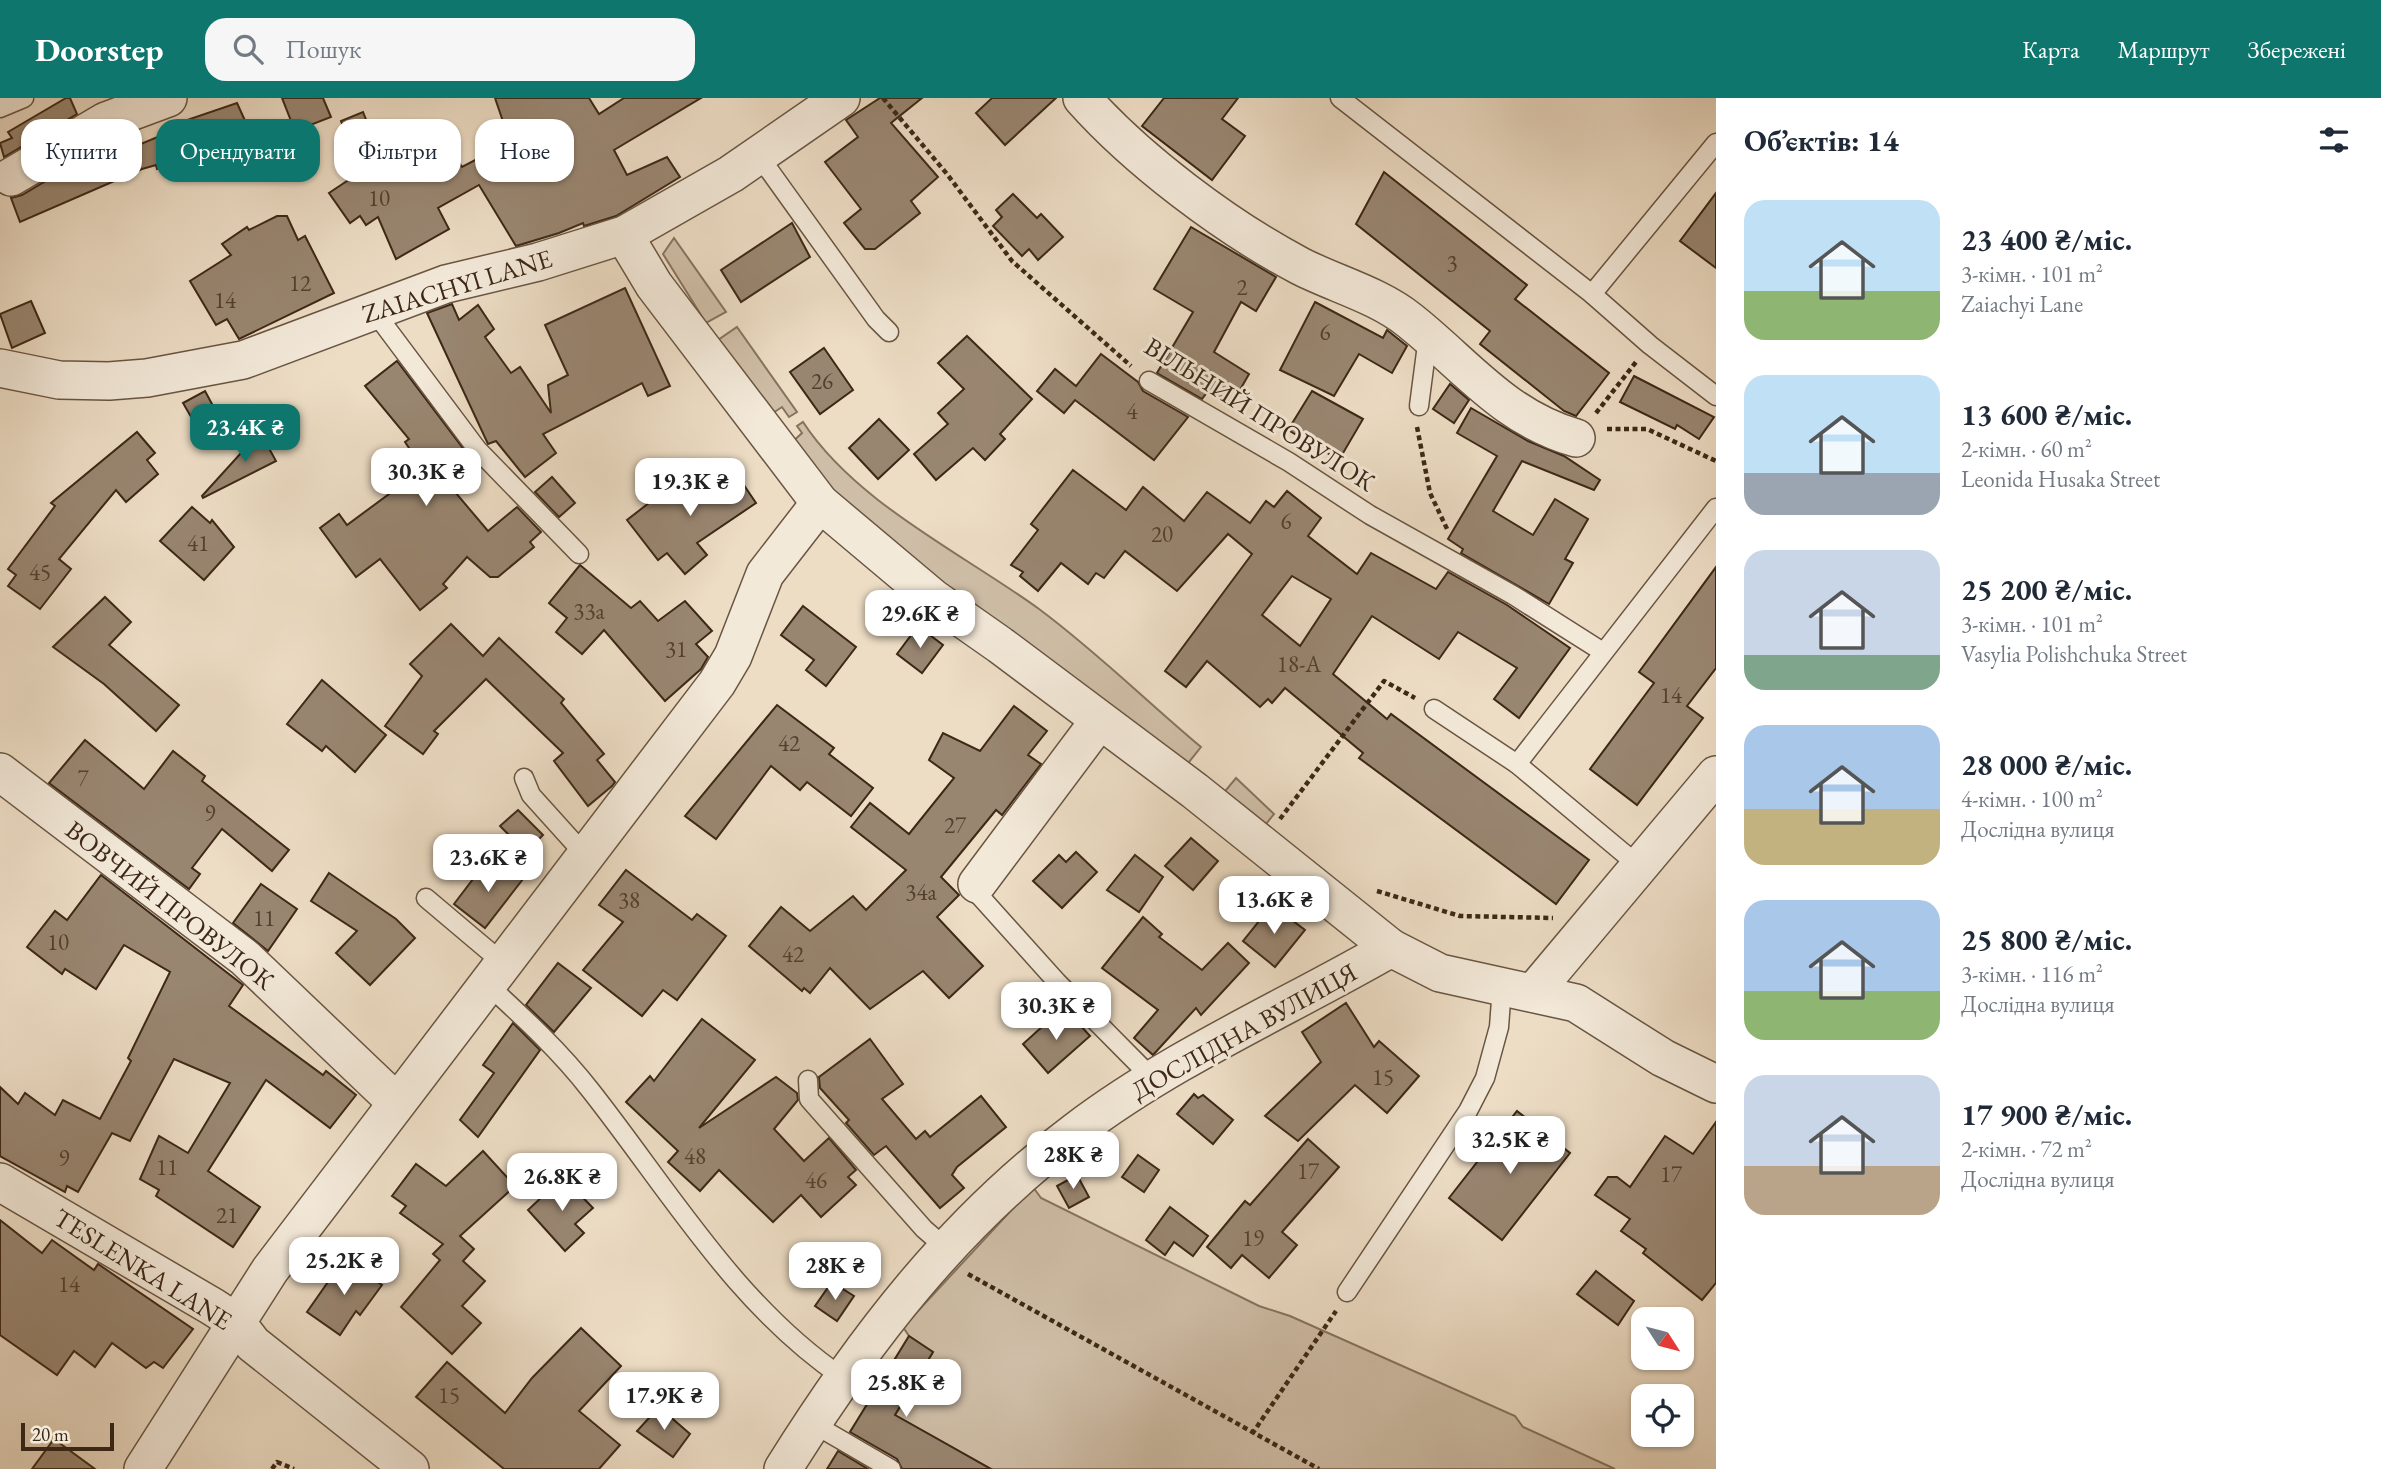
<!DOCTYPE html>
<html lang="uk">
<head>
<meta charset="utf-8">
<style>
	:root { --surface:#fff; --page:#f6f6f7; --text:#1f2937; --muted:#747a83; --accent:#0f766e }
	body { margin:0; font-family:"EB Garamond",serif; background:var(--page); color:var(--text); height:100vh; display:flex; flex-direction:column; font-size:26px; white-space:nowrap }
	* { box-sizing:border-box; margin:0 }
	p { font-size:23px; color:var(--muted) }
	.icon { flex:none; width:38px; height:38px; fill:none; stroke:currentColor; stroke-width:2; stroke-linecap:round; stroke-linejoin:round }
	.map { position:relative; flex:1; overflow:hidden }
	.details { display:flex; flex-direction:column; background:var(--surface); width:665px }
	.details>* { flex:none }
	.top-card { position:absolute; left:21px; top:21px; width:665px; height:63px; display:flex; gap:14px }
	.needle { width:46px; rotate:126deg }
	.fabs { position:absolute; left:1631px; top:1209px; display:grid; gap:14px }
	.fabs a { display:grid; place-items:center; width:63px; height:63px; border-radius:14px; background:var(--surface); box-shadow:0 2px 5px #0004; font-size:35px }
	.scale { position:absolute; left:21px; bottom:18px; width:93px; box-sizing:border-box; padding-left:7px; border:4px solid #3d2816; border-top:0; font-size:19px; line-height:24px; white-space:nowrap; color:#3d2816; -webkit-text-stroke:5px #f3e9d9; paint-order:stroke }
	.price { position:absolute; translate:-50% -60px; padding:0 16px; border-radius:14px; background:#fff; color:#222; font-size:23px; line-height:46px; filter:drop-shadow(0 2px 4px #0008) }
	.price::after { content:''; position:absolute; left:50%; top:42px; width:21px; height:16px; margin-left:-10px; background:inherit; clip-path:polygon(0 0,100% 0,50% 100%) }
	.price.active { background:var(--accent); color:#fff }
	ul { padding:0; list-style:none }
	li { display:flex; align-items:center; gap:21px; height:175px; padding:0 28px }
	li span { display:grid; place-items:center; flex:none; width:196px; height:140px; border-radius:21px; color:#555 }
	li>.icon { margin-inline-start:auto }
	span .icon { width:84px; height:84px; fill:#fffc; stroke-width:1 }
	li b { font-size:30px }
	h2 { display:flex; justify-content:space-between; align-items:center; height:84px; padding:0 28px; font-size:30px }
	.pill { padding:0 24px; border-radius:21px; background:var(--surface); box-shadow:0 2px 5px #0004; font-size:24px; line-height:63px }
	.pill.active { background:var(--accent); color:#fff }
	header { display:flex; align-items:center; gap:42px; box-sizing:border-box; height:98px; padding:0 35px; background:var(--accent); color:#fff }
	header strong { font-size:33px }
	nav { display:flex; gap:38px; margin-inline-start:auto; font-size:24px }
	.search { width:490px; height:63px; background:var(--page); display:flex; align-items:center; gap:18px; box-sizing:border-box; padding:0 24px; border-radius:21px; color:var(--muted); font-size:26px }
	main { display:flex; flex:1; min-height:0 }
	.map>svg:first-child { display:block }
	.green { fill:#cfbea7; stroke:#86735e; stroke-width:2 }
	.building { fill:#998671; stroke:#3d2816; stroke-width:2; fill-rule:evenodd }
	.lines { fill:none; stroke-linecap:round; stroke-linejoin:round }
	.lane-casing { stroke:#695542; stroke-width:21 }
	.street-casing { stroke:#695542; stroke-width:40 }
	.path { stroke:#3d2816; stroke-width:4.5; stroke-dasharray:5 3.5; stroke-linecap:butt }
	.lane { stroke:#f3e9d9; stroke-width:18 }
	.street { stroke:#f3e9d9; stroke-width:37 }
	.labels { text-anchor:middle; stroke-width:6; stroke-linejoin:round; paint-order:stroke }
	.number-label { font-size:23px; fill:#54402d }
	.street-label { font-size:26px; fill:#3d2816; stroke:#f3e9d9 }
</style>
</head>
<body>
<header>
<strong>Doorstep</strong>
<div class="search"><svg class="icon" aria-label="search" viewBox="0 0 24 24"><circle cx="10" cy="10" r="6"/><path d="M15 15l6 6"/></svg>Пошук</div>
<nav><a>Карта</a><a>Маршрут</a><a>Збережені</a></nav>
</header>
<main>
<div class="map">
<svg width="1716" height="1371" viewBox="0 0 1716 1371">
	<rect width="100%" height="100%" fill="#edddc5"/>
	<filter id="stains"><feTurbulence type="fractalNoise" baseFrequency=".00286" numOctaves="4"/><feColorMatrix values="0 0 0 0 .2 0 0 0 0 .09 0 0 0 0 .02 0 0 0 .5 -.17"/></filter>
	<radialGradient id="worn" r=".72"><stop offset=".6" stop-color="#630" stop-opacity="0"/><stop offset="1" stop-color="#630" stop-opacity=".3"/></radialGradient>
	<g class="green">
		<polygon points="674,140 726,214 706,225 663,156"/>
		<polygon points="737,229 797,314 789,319 782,309 773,315 718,242"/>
		<path d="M803,324C856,405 962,455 1039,511C1097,554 1146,603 1201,649L1185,669L1051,572L835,399L791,345L802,335L797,328Z"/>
		<polygon points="1236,680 1274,716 1262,731 1221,698"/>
		<polygon points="1033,1089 1041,1100 1259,1208 1290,1218 1515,1318 1523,1329 1615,1371 991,1371 895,1317 933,1254 909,1238 903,1229"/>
	</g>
	<g class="building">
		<polygon points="66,0 70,0 77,16 4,59 0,45 12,40 8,34"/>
		<polygon points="282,0 323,0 331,19 295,33"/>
		<polygon points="495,0 589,0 599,16 624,0 701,0 614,52 627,77 667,59 680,79 616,118 584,128 583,125 559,135 516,148 479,87 438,110 449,131 396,161 378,119 366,127 360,118 350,125 329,95 362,73 341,23 363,14 388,77 401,69 410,82 454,56 462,69 510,44"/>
		<polygon points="880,0 922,0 891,25 938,79 911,103 920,115 875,151 865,151 844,125 861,111 825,64 858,39 846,22"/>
		<polygon points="992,0 1056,0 1005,47 976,15"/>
		<polygon points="1164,0 1238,0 1222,21 1245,38 1212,82 1142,28"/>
		<polygon points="237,5 247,27 199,49 189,56 191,58 157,71 156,67 142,71 20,124 11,100 22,97 96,53 100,63 189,26 187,22"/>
		<polygon points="1384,74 1527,187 1515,201 1609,275 1576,318 1564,313 1480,246 1490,233 1356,126"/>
		<polygon points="1716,95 1716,170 1680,143"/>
		<polygon points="1013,96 1037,120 1041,116 1063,139 1038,162 1029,151 1022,158 993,128 1002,119 996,112"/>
		<polygon points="277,118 287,118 298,142 305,138 334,195 239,241 227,221 216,227 190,183 231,157 222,146 247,129 249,132"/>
		<polygon points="792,125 810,159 741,204 721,172"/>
		<polygon points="1191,129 1276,179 1256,213 1241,204 1214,254 1249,276 1232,306 1208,293 1202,301 1157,275 1193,214 1154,191"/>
		<polygon points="625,190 670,288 648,298 642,285 543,336 556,355 525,379 496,343 488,346 427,215 452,206 459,222 478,207 494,231 485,239 511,275 520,269 551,315 548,287 568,277 545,227"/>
		<polygon points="31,203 45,235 12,250 0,216"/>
		<polygon points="1315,204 1383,240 1387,232 1407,248 1392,275 1359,256 1334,298 1280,272"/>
		<polygon points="967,238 1032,301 1000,336 1005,341 985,362 973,350 936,382 914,356 948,326 938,315 964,291 938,265"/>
		<polygon points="824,250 853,292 820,316 790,274"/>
		<polygon points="1101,256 1138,284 1143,293 1188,319 1154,362 1075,302 1064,315 1037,293 1055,271 1076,288"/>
		<polygon points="397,263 471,361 444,381 488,433 517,409 541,434 530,444 534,449 498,479 490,479 467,459 443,486 447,490 420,512 380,461 356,479 320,430 339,416 347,427 423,371 405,344 409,341 365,288"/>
		<polygon points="1634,278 1714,319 1699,341 1677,327 1675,331 1620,304"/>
		<polygon points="1450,286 1469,302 1454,325 1433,311"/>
		<polygon points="205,293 219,319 198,331 183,305"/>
		<polygon points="1312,293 1363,321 1339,362 1288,332"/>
		<polygon points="1471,310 1528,343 1564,358 1600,382 1594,392 1522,363 1493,413 1533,437 1555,401 1588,421 1565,461 1573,465 1549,506 1461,455 1463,451 1448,441 1497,358 1457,335"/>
		<polygon points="879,321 909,352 878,381 849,350"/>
		<polygon points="137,334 155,355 147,362 158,376 126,404 116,392 59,461 71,471 40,511 8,488 16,477 8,471 55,408 51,405"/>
		<polygon points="260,334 276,363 203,400 202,398"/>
		<polygon points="733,371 756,405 697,445 707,457 685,476 667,455 658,462 627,422 663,394 673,390 677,397 682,394 685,398"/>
		<path d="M1073,372L1126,412L1143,389L1184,423L1207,394L1250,425L1266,403L1274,409L1287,393L1321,420L1308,438L1357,476L1371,455L1436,491L1448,474L1507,507L1570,550L1519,620L1494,601L1517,570L1458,534L1439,561L1372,518L1333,576L1387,621L1391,616L1589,762L1556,806L1359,660L1363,655L1285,590L1272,605L1268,601L1260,609L1207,563L1186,589L1165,573L1252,456L1228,436L1177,493L1125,453L1104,480L1096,475L1088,486L1061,465L1038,493L1020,478L1023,474L1011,467L1038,432L1031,426ZM1292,478L1331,501L1300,548L1262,517Z"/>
		<polygon points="552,379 575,405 559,419 535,394"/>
		<polygon points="192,409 210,425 212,422 234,449 204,482 160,443"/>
		<polygon points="580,467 631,510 640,503 658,523 685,503 712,533 696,546 708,559 701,571 665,603 604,532 582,556 556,534 567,520 549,505"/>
		<polygon points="1716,469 1716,570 1687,608 1703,620 1637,707 1590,671 1654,585 1639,574"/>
		<polygon points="105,499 131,524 109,547 179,607 156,633 104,586 53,549"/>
		<polygon points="803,508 856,549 826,588 806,572 814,562 781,537"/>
		<polygon points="451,526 483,558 499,540 564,601 561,605 604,656 597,662 615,684 612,688 588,708 554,663 563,655 486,581 434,633 438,636 423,656 385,628 422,578 410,566"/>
		<polygon points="918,528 943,547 922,575 897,556"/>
		<polygon points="322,582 386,637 355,674 326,648 322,653 287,626"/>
		<polygon points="777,607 834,650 829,656 873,690 851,718 807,684 800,692 771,668 716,741 685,718"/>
		<polygon points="1014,608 1047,633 1028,657 1041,666 1002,717 996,712 941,779 959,797 937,819 983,868 949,900 923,873 870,911 830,870 810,895 804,890 802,893 749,848 781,809 810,833 853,798 866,812 906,772 851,729 870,705 909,736 954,680 929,662 943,635 980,653"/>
		<polygon points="85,642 144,691 173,653 205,678 202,683 289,752 272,773 222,731 192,770 200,776 189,791 49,685"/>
		<polygon points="518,712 543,737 526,754 500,728"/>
		<polygon points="1191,740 1218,763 1193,792 1165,768"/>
		<polygon points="1076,754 1097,774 1062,810 1033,783 1059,757 1066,764"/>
		<polygon points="1135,757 1163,779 1139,814 1107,792"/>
		<polygon points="503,765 523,781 485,830 454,806 480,772 492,781"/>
		<polygon points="626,772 692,822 697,816 726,838 677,902 663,892 642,918 583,872 623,824 599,807"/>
		<polygon points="329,775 396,821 415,840 370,887 336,855 357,833 311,803"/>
		<polygon points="101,777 243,887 229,908 323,977 326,973 356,997 330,1030 266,982 208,1073 260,1109 233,1149 156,1098 159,1092 140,1081 159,1038 188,1055 230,985 174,961 130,1043 112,1035 78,1094 67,1088 65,1094 0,1058 0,989 18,1006 25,995 55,1017 63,1002 100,1021 131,963 128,960 170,874 124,847 96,891 65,871 62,876 27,849 55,813 67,822"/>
		<polygon points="261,786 297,811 268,853 233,825"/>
		<polygon points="1272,807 1305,832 1275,869 1243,843"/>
		<polygon points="1143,819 1162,836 1159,839 1202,872 1228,845 1249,865 1201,917 1196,910 1153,957 1134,940 1158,912 1102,870"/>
		<polygon points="558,865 591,890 554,934 526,907"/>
		<polygon points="1346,905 1374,949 1379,943 1419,978 1387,1015 1355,987 1298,1043 1265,1018 1321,964 1302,934"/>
		<polygon points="1055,917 1062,925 1071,917 1090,938 1048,975 1023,946"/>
		<polygon points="702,921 755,962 699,1030 776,979 797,995 798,1002 774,1031 804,1063 829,1040 856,1072 848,1079 856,1087 821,1119 801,1097 773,1124 719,1072 700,1093 668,1064 678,1053 626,1004 650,978 654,983"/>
		<polygon points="513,925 540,952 478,1039 460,1022 494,975 483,967"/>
		<polygon points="870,941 903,986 882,1001 916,1041 925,1033 930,1039 981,998 1006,1029 957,1069 952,1077 964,1090 940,1110 886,1048 874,1057 846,1025 849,1022 820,990 819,979"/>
		<polygon points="1194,996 1198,1000 1203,997 1233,1022 1213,1046 1177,1016"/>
		<polygon points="1517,1013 1570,1055 1502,1142 1449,1100"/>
		<polygon points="1716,1024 1716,1185 1702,1202 1643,1155 1646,1151 1621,1133 1630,1121 1595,1097 1608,1079 1617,1079 1630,1089 1665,1038 1693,1056"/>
		<polygon points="1308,1041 1339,1069 1282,1134 1297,1147 1269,1180 1242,1157 1231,1170 1207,1149 1245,1103 1250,1107"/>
		<polygon points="483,1053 515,1088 460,1138 474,1151 463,1163 485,1183 462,1208 481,1225 452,1256 401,1209 440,1162 433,1156 443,1146 400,1115 406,1108 392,1098 416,1066 446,1088"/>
		<polygon points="1138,1057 1159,1072 1144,1094 1122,1079"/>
		<polygon points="1077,1077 1089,1099 1069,1110 1057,1088"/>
		<polygon points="563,1079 593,1110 575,1126 584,1135 565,1153 528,1112"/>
		<polygon points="1170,1109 1208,1138 1193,1158 1174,1144 1165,1157 1146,1142"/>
		<polygon points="0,1122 42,1155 52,1142 94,1172 98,1166 193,1231 163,1270 154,1264 146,1270 112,1245 95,1269 74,1253 57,1277 0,1237"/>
		<polygon points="344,1161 382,1187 360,1217 356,1213 340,1237 307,1214"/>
		<polygon points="1596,1173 1634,1203 1618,1227 1577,1196"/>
		<polygon points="829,1188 838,1188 854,1198 837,1223 815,1208"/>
		<polygon points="581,1230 621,1268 579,1313 620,1347 599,1371 504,1371 416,1299 447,1264 505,1315 532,1280"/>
		<polygon points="909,1238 933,1254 895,1317 991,1371 902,1371 897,1361 850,1334"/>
		<polygon points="659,1309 690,1336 673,1359 637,1333"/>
		<polygon points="54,1341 95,1371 32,1371"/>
		<polygon points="838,1353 868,1371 827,1371"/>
	</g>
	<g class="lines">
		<defs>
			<g id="lane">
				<polyline points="1340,0 1592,196 1650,247 1716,298"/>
				<polyline points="0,10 24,0"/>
				<polyline points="759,58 876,221 889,234"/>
				<polyline points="1592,196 1716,45"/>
				<polyline points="373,212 477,351 579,456"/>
				<polyline points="1149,283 1289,364 1370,417 1513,497 1603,554"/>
				<polyline points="1419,308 1428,239"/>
				<polyline points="1434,611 1517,666"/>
				<polyline points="524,680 531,697 586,758"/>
				<polyline points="1639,768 1517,666 1716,410"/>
				<polyline points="977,786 977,795 1057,884 1154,982"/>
				<polyline points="426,800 503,865"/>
				<path d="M487,886C524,920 560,953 591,993C669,1092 736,1207 842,1279"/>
				<polyline points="808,982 809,1001 924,1131 946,1150"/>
				<polyline points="1347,1194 1468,1013 1485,980 1499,929 1502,889"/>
				<polyline points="812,1325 891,1371"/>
			</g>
			<g id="street">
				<path d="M1082,0C1137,62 1226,129 1300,168C1335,186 1378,197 1409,222C1465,266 1503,319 1576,340"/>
				<polyline points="11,79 106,23 168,0"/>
				<polyline points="624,137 654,187 820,405 933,500 1000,547 1195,693 1391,850"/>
				<polyline points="0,270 59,282 109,283 147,280 243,262 446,186 538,164 624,137 731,76 841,0"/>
				<polyline points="0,674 245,860 396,1004"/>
				<polyline points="977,786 1099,623"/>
				<polyline points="1533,895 1716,677"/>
				<polyline points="0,1084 213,1209 236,1224 253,1246 410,1371"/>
				<polyline points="143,1371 270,1172 717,585 733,558 765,476 820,405"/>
				<path d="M783,1371C863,1243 954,1124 1076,1033C1172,960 1287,910 1391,850L1440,875L1576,905L1663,960L1716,986"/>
			</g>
		</defs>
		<use href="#lane" class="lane-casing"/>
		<use href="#street" class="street-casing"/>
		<g class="path">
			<polyline points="883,0 947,76 1012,163 1131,268"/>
			<polyline points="1596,315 1636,264"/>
			<polyline points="1417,329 1430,395 1448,433"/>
			<polyline points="1607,331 1647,331 1716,363"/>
			<polyline points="1280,721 1384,583 1415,600"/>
			<polyline points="1377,793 1460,818 1553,820"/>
			<polyline points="968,1176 1319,1371"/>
			<polyline points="1252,1336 1336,1213"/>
			<polyline points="272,1371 277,1364 294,1371"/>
		</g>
		<use href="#lane" class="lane"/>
		<use href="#street" class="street"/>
	</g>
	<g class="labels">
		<g class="number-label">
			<text x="379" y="108">10</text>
			<text x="1452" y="173">3</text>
			<text x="300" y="193">12</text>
			<text x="1242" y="197">2</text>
			<text x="225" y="210">14</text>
			<text x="1325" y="242">6</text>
			<text x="822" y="291">26</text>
			<text x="1132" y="321">4</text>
			<text x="1286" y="431">6</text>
			<text x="1162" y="444">20</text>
			<text x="198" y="453">41</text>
			<text x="40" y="482">45</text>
			<text x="589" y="521">33а</text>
			<text x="676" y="559">31</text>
			<text x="1299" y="574">18-А</text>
			<text x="1671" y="605">14</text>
			<text x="789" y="653">42</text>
			<text x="83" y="688">7</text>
			<text x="210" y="723">9</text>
			<text x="955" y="735">27</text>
			<text x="921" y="802">34а</text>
			<text x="629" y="810">38</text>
			<text x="264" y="828">11</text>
			<text x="58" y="852">10</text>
			<text x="793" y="864">42</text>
			<text x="1383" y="987">15</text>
			<text x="695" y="1066">48</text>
			<text x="64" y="1068">9</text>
			<text x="167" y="1077">11</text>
			<text x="1308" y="1081">17</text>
			<text x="1671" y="1084">17</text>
			<text x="816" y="1090">46</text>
			<text x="227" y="1125">21</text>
			<text x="1253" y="1148">19</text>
			<text x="69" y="1194">14</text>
			<text x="449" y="1305">15</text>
		</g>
		<g class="street-label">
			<text transform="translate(457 188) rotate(-17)" y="9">ZAIACHYI LANE</text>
			<text transform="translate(1260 316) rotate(32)" y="9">ВІЛЬНИЙ ПРОВУЛОК</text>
			<text transform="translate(170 807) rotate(38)" y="9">ВОВЧИЙ ПРОВУЛОК</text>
			<text transform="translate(1244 933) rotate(-29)" y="9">ДОСЛІДНА ВУЛИЦЯ</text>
			<text transform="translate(143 1171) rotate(32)" y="9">TESLENKA LANE</text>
		</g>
	</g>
	<rect width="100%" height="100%" filter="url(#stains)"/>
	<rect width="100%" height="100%" fill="url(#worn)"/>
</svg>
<div class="fabs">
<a><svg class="needle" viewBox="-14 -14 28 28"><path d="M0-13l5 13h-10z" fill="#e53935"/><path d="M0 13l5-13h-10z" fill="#747a83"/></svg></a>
<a><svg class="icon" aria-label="locate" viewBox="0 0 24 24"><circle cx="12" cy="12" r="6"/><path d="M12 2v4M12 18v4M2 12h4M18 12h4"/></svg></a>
</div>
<div class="scale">20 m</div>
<b class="price active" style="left:245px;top:366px">23.4K ₴</b>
<b class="price" style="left:426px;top:410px">30.3K ₴</b>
<b class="price" style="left:690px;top:420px">19.3K ₴</b>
<b class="price" style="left:920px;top:552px">29.6K ₴</b>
<b class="price" style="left:488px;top:796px">23.6K ₴</b>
<b class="price" style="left:1274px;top:838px">13.6K ₴</b>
<b class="price" style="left:1056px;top:944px">30.3K ₴</b>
<b class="price" style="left:1510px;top:1078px">32.5K ₴</b>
<b class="price" style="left:1073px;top:1093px">28K ₴</b>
<b class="price" style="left:562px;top:1115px">26.8K ₴</b>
<b class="price" style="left:344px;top:1199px">25.2K ₴</b>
<b class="price" style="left:835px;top:1204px">28K ₴</b>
<b class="price" style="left:906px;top:1321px">25.8K ₴</b>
<b class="price" style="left:664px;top:1334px">17.9K ₴</b>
<div class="top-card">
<a class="pill">Купити</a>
<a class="pill active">Орендувати</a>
<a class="pill">Фільтри</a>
<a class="pill">Нове</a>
</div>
</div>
<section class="details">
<h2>Об’єктів: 14<svg class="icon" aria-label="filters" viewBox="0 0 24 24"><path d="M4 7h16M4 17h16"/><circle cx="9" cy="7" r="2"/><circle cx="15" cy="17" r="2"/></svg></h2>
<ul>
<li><span style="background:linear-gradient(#bfe0f5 65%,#8fb573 0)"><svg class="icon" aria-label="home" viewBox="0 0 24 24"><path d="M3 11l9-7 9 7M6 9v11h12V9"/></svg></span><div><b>23 400 ₴/міс.</b><p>3-кімн. · 101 m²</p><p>Zaiachyi Lane</p></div></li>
<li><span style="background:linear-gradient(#bfe0f5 70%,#9aa5b1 0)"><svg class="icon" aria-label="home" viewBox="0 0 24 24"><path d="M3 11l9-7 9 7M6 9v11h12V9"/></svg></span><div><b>13 600 ₴/міс.</b><p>2-кімн. · 60 m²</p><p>Leonida Husaka Street</p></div></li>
<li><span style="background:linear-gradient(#c9d6e8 75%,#7fa58c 0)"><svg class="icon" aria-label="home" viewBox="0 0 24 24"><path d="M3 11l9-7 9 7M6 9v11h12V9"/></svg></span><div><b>25 200 ₴/міс.</b><p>3-кімн. · 101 m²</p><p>Vasylia Polishchuka Street</p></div></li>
<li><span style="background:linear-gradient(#a9c7e8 60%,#c2b280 0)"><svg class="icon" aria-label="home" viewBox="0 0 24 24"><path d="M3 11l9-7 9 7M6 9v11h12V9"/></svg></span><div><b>28 000 ₴/міс.</b><p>4-кімн. · 100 m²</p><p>Дослідна вулиця</p></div></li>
<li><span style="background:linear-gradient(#a9c7e8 65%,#8fb573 0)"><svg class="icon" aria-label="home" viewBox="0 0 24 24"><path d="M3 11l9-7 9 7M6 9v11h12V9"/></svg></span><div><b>25 800 ₴/міс.</b><p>3-кімн. · 116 m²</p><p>Дослідна вулиця</p></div></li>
<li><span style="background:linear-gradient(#c9d6e8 65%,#b9a48a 0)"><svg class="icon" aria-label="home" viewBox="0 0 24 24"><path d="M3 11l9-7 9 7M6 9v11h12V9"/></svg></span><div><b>17 900 ₴/міс.</b><p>2-кімн. · 72 m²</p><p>Дослідна вулиця</p></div></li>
</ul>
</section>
</main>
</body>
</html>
